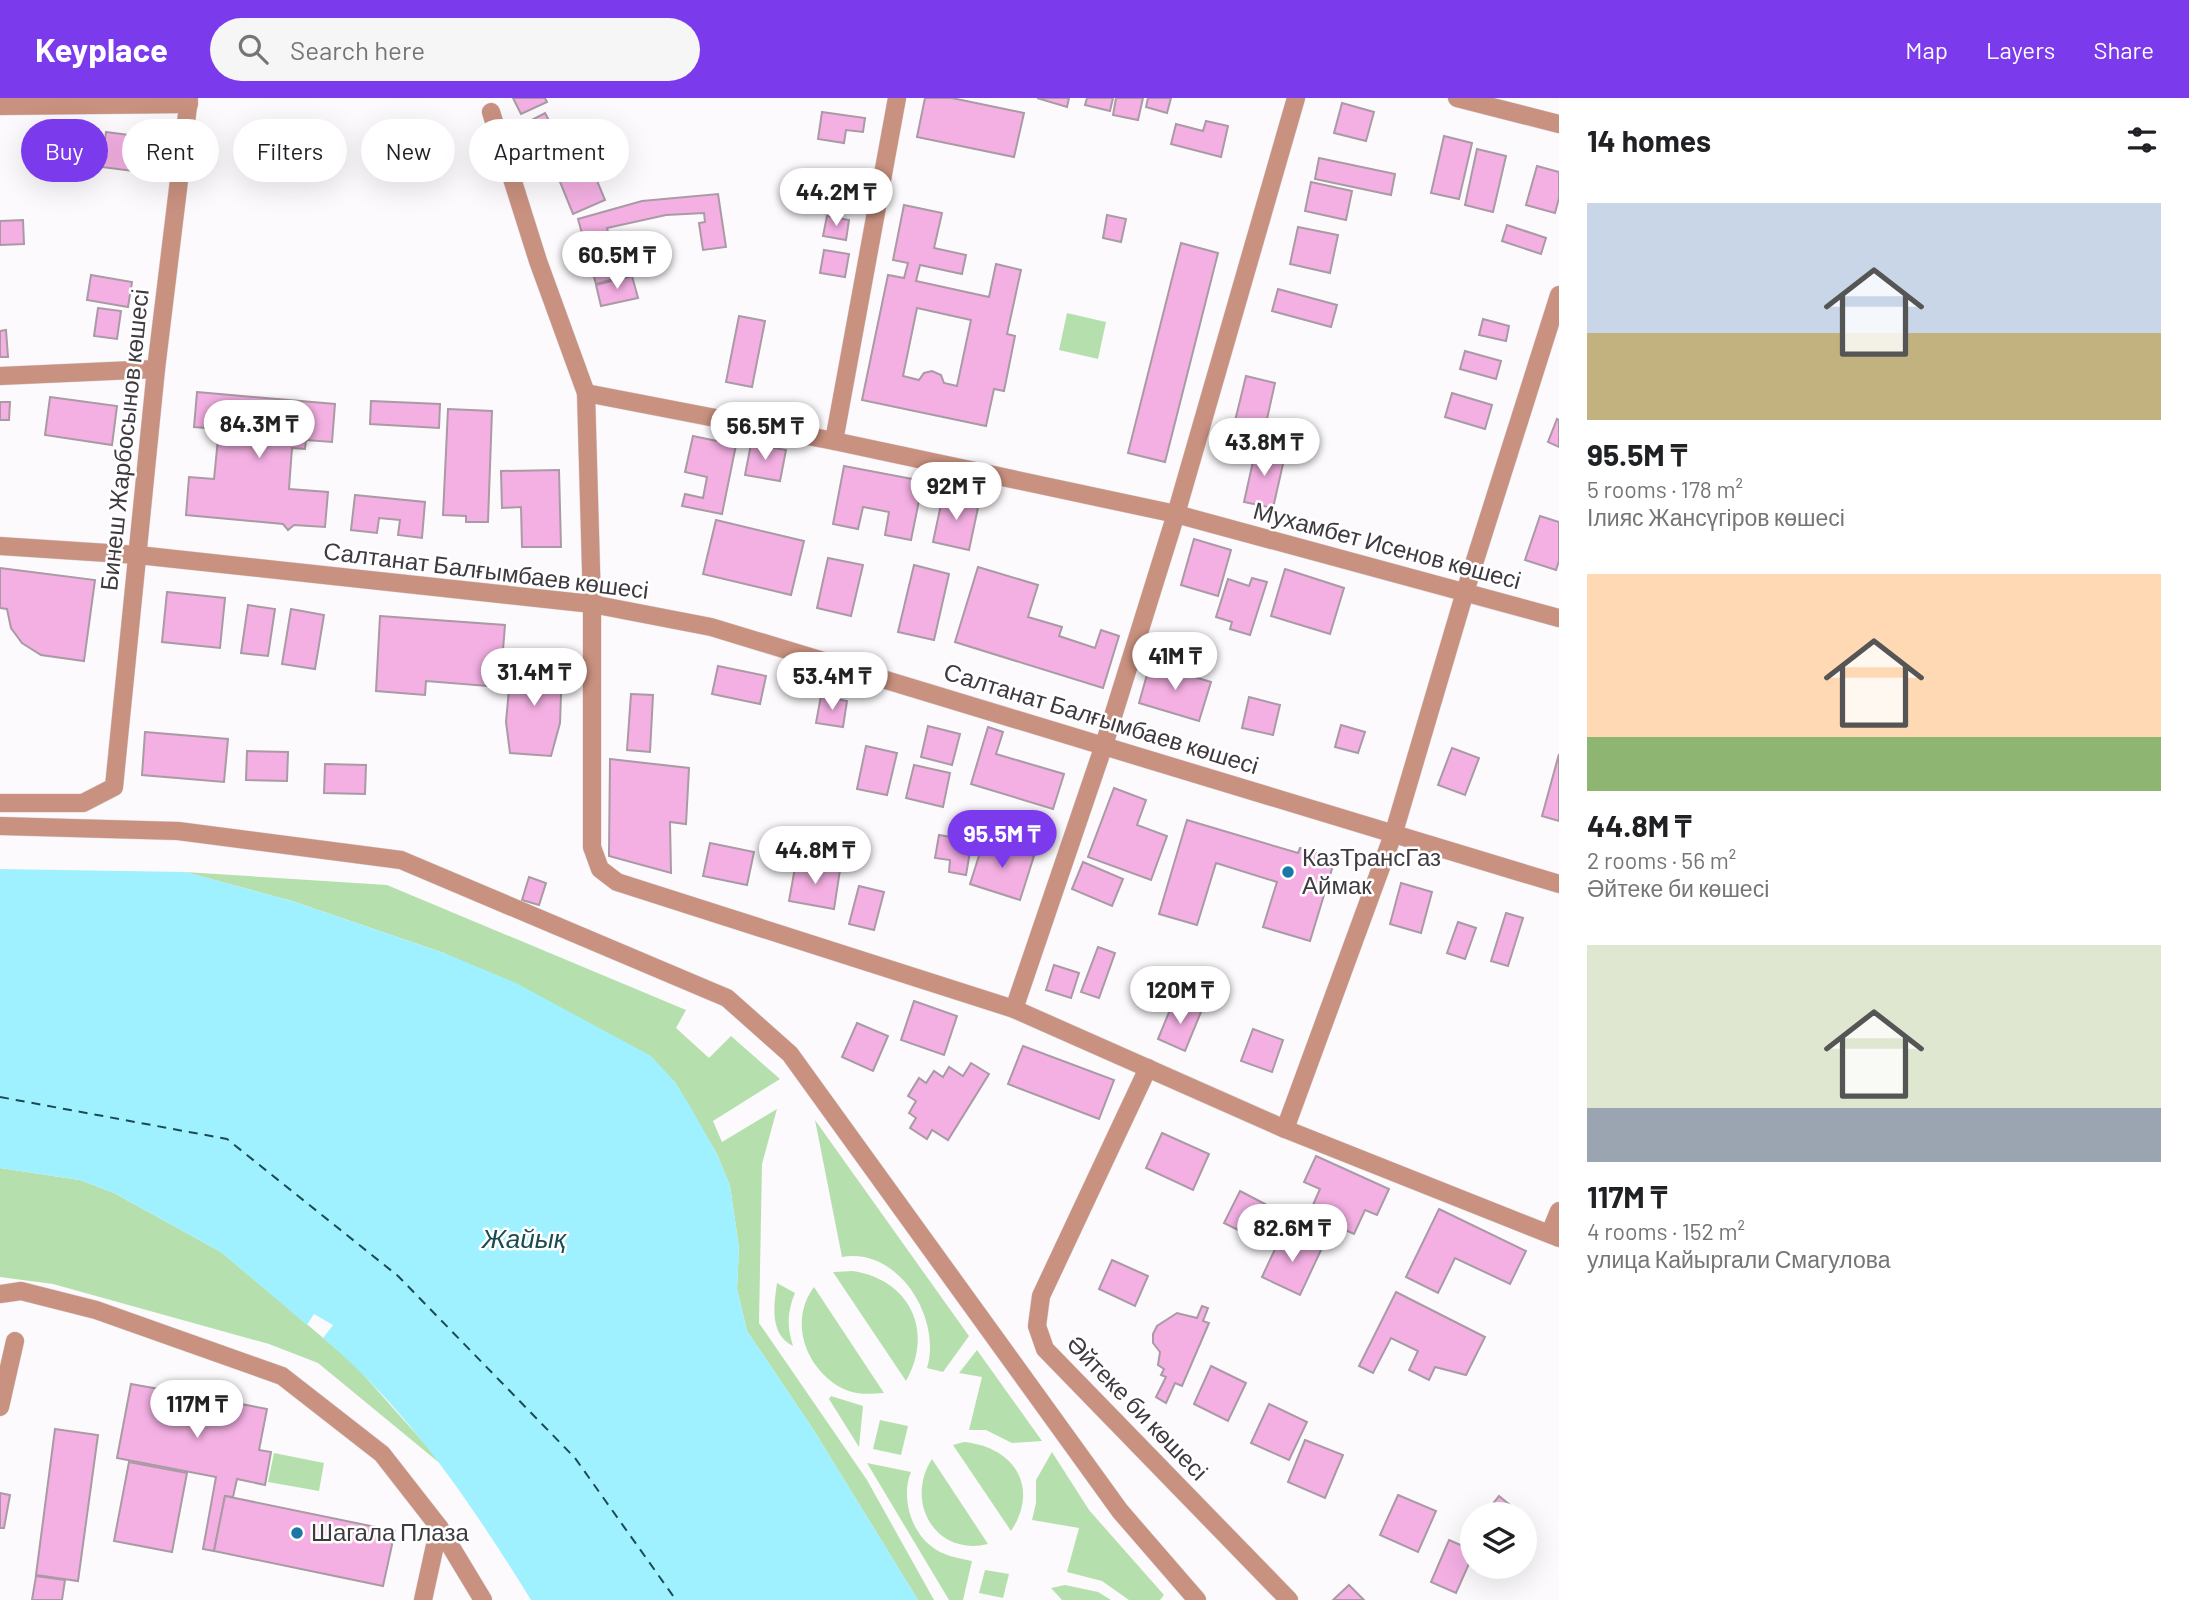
<!DOCTYPE html>
<html lang="en">
<head>
<meta charset="utf-8">
<style>
	:root { --surface:#fff; --page:#f6f6f6; --text:#202124; --muted:#757577; --accent:#7c3aed }
	body { margin:0; font-family:Barlow,sans-serif; background:var(--page); color:var(--text); height:100vh; display:flex; flex-direction:column; font-size:26px; white-space:nowrap }
	* { box-sizing:border-box; margin:0 }
	p { font-size:23px; color:var(--muted) }
	.icon { flex:none; width:38px; height:38px; fill:none; stroke:currentColor; stroke-width:2; stroke-linecap:round; stroke-linejoin:round }
	.map { position:relative; flex:1; overflow:hidden }
	.drawer { display:flex; flex-direction:column; background:var(--surface); width:630px }
	.drawer>* { flex:none }
	.guide { position:absolute; left:21px; top:21px; width:665px; height:63px; display:flex; gap:14px }
	.buttons { position:absolute; left:1460px; top:1404px; display:grid; gap:14px }
	.buttons a { display:grid; place-items:center; width:77px; height:77px; border-radius:50%; background:var(--surface); box-shadow:0 7px 28px #0002; font-size:35px }
	.price { position:absolute; translate:-50% -60px; padding:0 16px; border-radius:24px; background:#fff; color:#222; font-size:23px; line-height:46px; filter:drop-shadow(0 2px 4px #0008) }
	.price::after { content:''; position:absolute; left:50%; top:42px; width:21px; height:16px; margin-left:-10px; background:inherit; clip-path:polygon(0 0,100% 0,50% 100%) }
	.price.on { background:var(--accent); color:#fff }
	ul { padding:0; list-style:none }
	li { display:grid; align-content:center; gap:14px; height:371px; padding:0 28px }
	li span { display:grid; place-items:center; height:217px; border-radius:0px; color:#555 }
	li>.icon { margin-inline-start:auto }
	span .icon { width:126px; height:126px; fill:#fffc; stroke-width:1 }
	li b { font-size:30px }
	h2 { display:flex; justify-content:space-between; align-items:center; height:84px; padding:0 28px; font-size:30px }
	.pill { padding:0 24px; border-radius:32px; background:var(--surface); box-shadow:0 7px 28px #0002; font-size:24px; line-height:63px }
	.pill.on { background:var(--accent); color:#fff }
	header { display:flex; align-items:center; gap:42px; box-sizing:border-box; height:98px; padding:0 35px; background:var(--accent); color:#fff }
	header strong { font-size:33px }
	nav { display:flex; gap:38px; margin-inline-start:auto; font-size:24px }
	.search { width:490px; height:63px; background:var(--page); display:flex; align-items:center; gap:18px; box-sizing:border-box; padding:0 24px; border-radius:38px; color:var(--muted); font-size:26px }
	main { display:flex; flex:1; min-height:0 }
	.map>svg:first-child { display:block }
	.green { fill:#b5e0ad }
	.water { fill:#9ff1ff }
	.lines { fill:none; stroke-linecap:round; stroke-linejoin:round }
	.ferry { stroke:#1a4b52; stroke-width:2; stroke-dasharray:9 7; stroke-linecap:butt }
	.building { fill:#f4b0e3; stroke:#a99aa5; stroke-width:2; fill-rule:evenodd }
	.minor-casing { stroke:#dad7db; stroke-width:19 }
	.minor { stroke:#c9917f; stroke-width:18 }
	.poi-dot { fill:#1b77a5; stroke:#fff; stroke-width:2.5 }
	.labels { text-anchor:middle; stroke-width:5; stroke-linejoin:round; paint-order:stroke }
	.street-label { font-size:24px; fill:#3e3a40; stroke:#fff }
	.poi-label { font-size:24px; fill:#3e3a40; stroke:#fff; text-anchor:start }
	.water-label { font-size:26px; font-style:italic; fill:#1a4b52; stroke:#fff }
</style>
</head>
<body>
<header>
<strong>Keyplace</strong>
<div class="search"><svg class="icon" aria-label="search" viewBox="0 0 24 24"><circle cx="10" cy="10" r="6"/><path d="M15 15l6 6"/></svg>Search here</div>
<nav><a>Map</a><a>Layers</a><a>Share</a></nav>
</header>
<main>
<div class="map">
<svg width="1559" height="1502" viewBox="0 0 1559 1502">
	<rect width="100%" height="100%" fill="#fcfafd"/>
	<g class="green">
		<polygon points="1067,215 1106,224 1098,261 1059,252"/>
		<polygon points="185,774 387,787 686,912 676,930 709,960 731,938 780,981 713,1023 722,1044 777,1011 762,1066 759,1225 867,1382 934,1502 918,1502 813,1331 747,1233 737,1191 739,1150 730,1088 717,1056 675,984 444,855 292,803"/>
		<path d="M815,1022L969,1238L943,1274L927,1270C942,1221 899,1149 842,1159Z"/>
		<polygon points="0,1070 80,1082 114,1095 221,1154 353,1265 448,1372 318,1265 269,1246 53,1186 0,1179"/>
		<path d="M853,1173C910,1182 934,1233 906,1283L833,1174Z"/>
		<path d="M777,1185L795,1195C787,1214 787,1229 793,1248C769,1236 774,1207 777,1185Z"/>
		<path d="M814,1189L884,1295C872,1296 857,1297 846,1292C808,1275 787,1225 814,1189Z"/>
		<polygon points="977,1252 1042,1343 1012,1345 986,1332 969,1332 982,1279 959,1275"/>
		<polygon points="831,1298 863,1308 859,1349 829,1301"/>
		<polygon points="880,1322 908,1328 901,1357 873,1351"/>
		<path d="M964,1344C1014,1349 1040,1389 1011,1433L953,1347Z"/>
		<polygon points="1052,1354 1089,1412 1164,1497 1160,1502 1129,1502 1102,1483 1067,1474 1079,1430 1032,1422 1036,1405 1036,1382"/>
		<polygon points="274,1355 324,1365 319,1393 268,1384"/>
		<path d="M932,1361L988,1446C936,1459 904,1404 932,1361Z"/>
		<path d="M867,1365L911,1374C901,1397 910,1432 931,1448C943,1458 958,1460 972,1463L963,1502H949Z"/>
		<polygon points="985,1472 1009,1476 1003,1500 979,1495"/>
		<polygon points="1065,1487 1098,1494 1111,1502 1062,1502 1051,1490"/>
	</g>
	<path class="water" d="M0,771L185,774L292,803L444,855L516,885L651,958L675,984L691,1010L717,1056L730,1088L739,1150L737,1191L747,1233L813,1331L918,1502H531C472,1407 410,1313 323,1240L333,1227L314,1216L307,1227L221,1154L114,1095L80,1082L0,1070Z"/>
	<g class="lines">
		<polyline class="ferry" points="0,999 227,1041 398,1178 575,1360 676,1502"/>
	</g>
	<g class="building">
		<polygon points="513,0 545,0 547,4 521,16"/>
		<polygon points="925,0 952,0 1024,15 1014,59 917,39"/>
		<polygon points="1037,0 1069,0 1067,9"/>
		<polygon points="1087,0 1113,0 1110,13 1085,7"/>
		<polygon points="1116,0 1143,0 1138,22 1113,17"/>
		<polygon points="1148,0 1171,0 1167,15 1146,9"/>
		<polygon points="1342,5 1374,14 1366,43 1334,35"/>
		<polygon points="822,14 865,20 863,34 846,32 844,45 818,41"/>
		<polygon points="545,15 552,28 529,40 522,27"/>
		<polygon points="1206,23 1228,28 1221,59 1171,46 1176,26 1203,33"/>
		<polygon points="106,34 145,39 141,74 101,69"/>
		<polygon points="1444,38 1472,45 1459,101 1431,95"/>
		<polygon points="591,39 598,54 565,69 558,54"/>
		<polygon points="1477,51 1506,58 1493,114 1465,107"/>
		<polygon points="1319,60 1395,76 1391,97 1315,81"/>
		<polygon points="588,61 605,102 573,116 556,74"/>
		<polygon points="1537,68 1559,74 1559,100 1555,115 1526,107"/>
		<polygon points="1311,84 1352,93 1346,122 1305,113"/>
		<polygon points="718,96 726,149 703,152 699,125 705,124 704,115 666,117 607,130 621,179 596,186 578,121 642,103"/>
		<path d="M904,107L942,115L934,150L966,157L962,176L920,167L916,183L989,199L996,166L1021,172L1007,236L1015,238L1004,293L994,291L986,328L862,302L888,177L904,180L908,165L893,162ZM917,210L971,222L957,288L944,285L941,277L932,273L924,275L919,282L903,278Z"/>
		<polygon points="1107,117 1126,121 1121,144 1103,140"/>
		<polygon points="827,118 849,122 846,142 823,138"/>
		<polygon points="23,122 24,146 0,147 0,123"/>
		<polygon points="1507,127 1546,140 1541,156 1502,143"/>
		<polygon points="1298,129 1338,137 1330,175 1290,166"/>
		<polygon points="1181,145 1218,155 1165,364 1128,355"/>
		<polygon points="824,152 849,156 845,179 820,175"/>
		<polygon points="91,177 132,184 128,209 87,202"/>
		<polygon points="632,178 638,200 601,208 596,187"/>
		<polygon points="1278,191 1337,207 1331,229 1272,213"/>
		<polygon points="98,210 121,213 117,241 94,238"/>
		<polygon points="739,218 765,223 752,289 726,284"/>
		<polygon points="1483,221 1509,228 1506,243 1479,237"/>
		<polygon points="6,232 8,259 0,259 0,233"/>
		<polygon points="1465,253 1501,263 1496,281 1460,271"/>
		<polygon points="1246,278 1275,285 1265,330 1235,323"/>
		<polygon points="197,294 335,306 332,344 306,342 305,351 292,350 289,391 328,394 325,429 294,427 288,432 283,426 186,417 189,379 214,381 219,331 194,329"/>
		<polygon points="1452,295 1492,307 1485,331 1445,319"/>
		<polygon points="50,299 117,308 112,347 45,337"/>
		<polygon points="371,303 440,306 439,330 370,326"/>
		<polygon points="0,304 10,304 9,322 0,322"/>
		<polygon points="448,311 492,313 488,424 466,424 466,418 443,417"/>
		<polygon points="1557,321 1559,322 1559,349 1548,344"/>
		<polygon points="693,338 736,347 722,416 682,408 685,396 703,400 707,379 685,374"/>
		<polygon points="751,346 786,352 780,383 745,377"/>
		<polygon points="1256,350 1285,357 1273,410 1244,404"/>
		<polygon points="844,368 923,383 911,442 885,437 889,414 863,409 858,431 833,426"/>
		<polygon points="559,372 561,449 522,449 521,409 502,410 501,373"/>
		<polygon points="355,397 425,404 422,440 398,437 400,422 379,420 377,435 351,432"/>
		<polygon points="943,397 979,405 969,452 933,444"/>
		<polygon points="1540,418 1559,424 1559,463 1556,472 1525,462"/>
		<polygon points="716,422 804,443 791,497 703,476"/>
		<polygon points="1194,441 1231,452 1218,498 1181,487"/>
		<polygon points="828,460 863,467 851,518 817,510"/>
		<polygon points="914,467 949,476 934,542 898,534"/>
		<polygon points="978,469 1038,487 1028,519 1062,529 1059,538 1095,550 1101,532 1119,538 1103,590 955,544"/>
		<polygon points="0,470 95,482 84,563 41,557 22,545 11,530 7,511 0,510"/>
		<polygon points="1285,471 1344,490 1330,536 1271,518"/>
		<polygon points="1252,480 1267,484 1250,537 1230,531 1232,524 1216,519 1228,481 1249,488"/>
		<polygon points="167,494 225,500 220,550 162,544"/>
		<polygon points="248,507 275,511 268,558 241,555"/>
		<polygon points="291,511 324,517 315,571 282,566"/>
		<polygon points="380,518 505,527 500,589 426,583 425,597 376,593"/>
		<polygon points="515,563 556,565 561,596 560,625 551,658 510,655 506,624 509,591"/>
		<polygon points="1150,566 1211,584 1199,623 1139,605"/>
		<polygon points="718,568 766,578 760,606 712,596"/>
		<polygon points="631,596 653,597 650,654 627,652"/>
		<polygon points="821,598 847,603 843,629 816,625"/>
		<polygon points="1249,599 1280,607 1273,637 1242,630"/>
		<polygon points="1341,627 1365,634 1358,655 1335,649"/>
		<polygon points="928,628 960,636 952,667 921,659"/>
		<polygon points="988,629 1003,634 996,656 1064,676 1053,711 971,686"/>
		<polygon points="145,634 228,641 224,684 142,677"/>
		<polygon points="866,648 897,655 887,697 857,691"/>
		<polygon points="1452,650 1479,660 1465,697 1438,687"/>
		<polygon points="247,653 288,654 287,683 246,682"/>
		<polygon points="1559,656 1559,723 1542,718"/>
		<polygon points="610,661 689,670 686,726 670,724 671,775 609,758"/>
		<polygon points="325,666 366,667 365,696 324,695"/>
		<polygon points="914,667 950,675 943,709 906,700"/>
		<polygon points="1114,690 1146,702 1137,727 1167,738 1151,782 1088,759"/>
		<polygon points="1187,722 1298,755 1300,750 1335,761 1310,843 1263,829 1277,784 1216,765 1197,827 1159,816"/>
		<polygon points="939,737 972,742 966,777 949,774 950,762 935,760"/>
		<polygon points="984,742 1034,758 1020,802 970,786"/>
		<polygon points="710,745 754,754 747,787 703,778"/>
		<polygon points="796,764 840,772 834,811 789,803"/>
		<polygon points="1083,764 1123,781 1112,808 1072,791"/>
		<polygon points="529,779 546,785 539,807 522,802"/>
		<polygon points="1401,785 1432,794 1421,835 1390,826"/>
		<polygon points="859,788 884,794 874,832 849,826"/>
		<polygon points="1506,815 1523,820 1508,868 1491,863"/>
		<polygon points="1458,824 1476,830 1465,861 1447,855"/>
		<polygon points="1098,849 1115,855 1099,900 1081,894"/>
		<polygon points="1054,867 1079,875 1071,900 1046,892"/>
		<polygon points="1174,902 1201,914 1185,953 1158,941"/>
		<polygon points="914,903 957,918 944,957 901,942"/>
		<polygon points="857,925 888,938 873,973 842,959"/>
		<polygon points="1253,931 1283,942 1272,974 1241,963"/>
		<polygon points="1023,948 1114,982 1099,1021 1008,986"/>
		<polygon points="971,965 989,976 948,1042 932,1032 927,1041 910,1030 916,1020 909,1015 916,1003 908,998 919,980 926,985 934,973 943,979 949,969 963,978"/>
		<polygon points="1162,1035 1209,1056 1193,1092 1146,1070"/>
		<polygon points="1316,1058 1389,1091 1377,1117 1365,1112 1354,1136 1309,1116 1320,1091 1304,1084"/>
		<polygon points="1240,1093 1265,1106 1250,1138 1224,1125"/>
		<polygon points="1439,1111 1526,1153 1510,1186 1455,1160 1438,1195 1406,1179"/>
		<polygon points="1283,1134 1321,1152 1300,1197 1262,1179"/>
		<polygon points="1112,1162 1148,1178 1135,1208 1099,1191"/>
		<polygon points="1396,1194 1485,1239 1466,1277 1435,1269 1429,1282 1409,1272 1418,1253 1391,1240 1373,1275 1359,1268"/>
		<polygon points="1202,1208 1208,1210 1203,1223 1209,1225 1182,1288 1175,1285 1166,1305 1156,1299 1166,1279 1161,1277 1164,1271 1158,1267 1160,1254 1153,1245 1153,1236 1157,1228 1177,1215 1197,1220"/>
		<polygon points="1211,1268 1246,1285 1228,1323 1194,1306"/>
		<polygon points="131,1286 215,1301 217,1290 238,1294 236,1305 267,1311 259,1352 271,1354 265,1387 237,1381 233,1399 225,1398 214,1453 203,1451 216,1379 117,1360"/>
		<polygon points="1269,1306 1307,1324 1289,1362 1251,1345"/>
		<polygon points="55,1331 98,1337 78,1483 36,1477"/>
		<polygon points="1305,1342 1343,1357 1325,1400 1288,1384"/>
		<polygon points="129,1364 187,1375 172,1454 114,1443"/>
		<polygon points="0,1395 10,1397 4,1430 0,1430"/>
		<polygon points="1398,1397 1436,1413 1418,1454 1380,1437"/>
		<polygon points="225,1398 395,1433 383,1488 214,1453"/>
		<polygon points="1499,1398 1521,1416 1485,1416"/>
		<polygon points="1449,1442 1472,1452 1472,1459 1456,1495 1431,1484"/>
		<polygon points="36,1478 65,1482 62,1502 32,1502"/>
		<polygon points="1349,1487 1364,1502 1333,1502"/>
	</g>
	<g class="lines">
		<defs>
			<g id="minor">
				<polyline points="1457,0 1559,26"/>
				<polyline points="0,8 189,6"/>
				<polyline points="491,14 538,163 586,295 592,506 592,749 600,771 617,784 1014,911 1285,1031 1559,1140"/>
				<polyline points="0,278 156,271"/>
				<polyline points="586,295 834,343 1176,416 1559,520"/>
				<polyline points="834,343 897,0"/>
				<polyline points="0,448 138,457 592,506 711,529 1559,786"/>
				<polyline points="0,705 83,705 114,689 156,271 189,0"/>
				<polyline points="0,728 178,733 401,762 727,900 790,956 1120,1413 1197,1502"/>
				<polyline points="1014,911 1104,647 1176,416 1296,0"/>
				<polyline points="1148,970 1041,1198 1037,1228 1045,1251 1289,1502"/>
				<polyline points="1285,1031 1394,734 1465,494 1559,197"/>
				<polyline points="1550,1135 1559,1113"/>
				<polyline points="0,1196 21,1193 96,1212 282,1278 382,1356 439,1429 483,1502"/>
				<polyline points="0,1309 15,1243"/>
				<polyline points="423,1502 439,1429"/>
			</g>
		</defs>
		<use href="#minor" class="minor-casing"/>
		<use href="#minor" class="minor"/>
	</g>
	<g class="poi-dot">
		<circle cx="1288" cy="774" r="7"/>
		<circle cx="297" cy="1435" r="7"/>
	</g>
	<g class="labels">
		<g class="street-label">
			<text transform="translate(125 342) rotate(-84)" y="8">Бинеш Жарбосынов көшесі</text>
			<text transform="translate(1387 448) rotate(15)" y="8">Мухамбет Исенов көшесі</text>
			<text transform="translate(486 473) rotate(7)" y="8">Салтанат Балғымбаев көшесі</text>
			<text transform="translate(1101 621) rotate(17)" y="8">Салтанат Балғымбаев көшесі</text>
			<text transform="translate(1137 1310) rotate(46)" y="8">Әйтеке би көшесі</text>
		</g>
		<g class="poi-label">
			<text x="1302" y="768">КазТрансГаз<tspan x="1302" dy="28">Аймак</tspan></text>
			<text x="311" y="1443">Шагала Плаза</text>
		</g>
		<g class="water-label">
			<text x="524" y="1150">Жайық</text>
		</g>
	</g>
</svg>
<div class="buttons">
<a><svg class="icon" aria-label="layers" viewBox="0 0 24 24"><path d="M12 4l9 5-9 5-9-5zM3 14l9 5 9-5"/></svg></a>
</div>
<b class="price" style="left:836px;top:130px">44.2M ₸</b>
<b class="price" style="left:617px;top:193px">60.5M ₸</b>
<b class="price" style="left:259px;top:362px">84.3M ₸</b>
<b class="price" style="left:765px;top:364px">56.5M ₸</b>
<b class="price" style="left:1264px;top:380px">43.8M ₸</b>
<b class="price" style="left:956px;top:424px">92M ₸</b>
<b class="price" style="left:1175px;top:594px">41M ₸</b>
<b class="price" style="left:534px;top:610px">31.4M ₸</b>
<b class="price" style="left:832px;top:614px">53.4M ₸</b>
<b class="price on" style="left:1002px;top:772px">95.5M ₸</b>
<b class="price" style="left:815px;top:788px">44.8M ₸</b>
<b class="price" style="left:1180px;top:928px">120M ₸</b>
<b class="price" style="left:1292px;top:1166px">82.6M ₸</b>
<b class="price" style="left:197px;top:1342px">117M ₸</b>
<div class="guide">
<a class="pill on">Buy</a>
<a class="pill">Rent</a>
<a class="pill">Filters</a>
<a class="pill">New</a>
<a class="pill">Apartment</a>
</div>
</div>
<section class="drawer">
<h2>14 homes<svg class="icon" aria-label="filters" viewBox="0 0 24 24"><path d="M4 7h16M4 17h16"/><circle cx="9" cy="7" r="2"/><circle cx="15" cy="17" r="2"/></svg></h2>
<ul>
<li><span style="background:linear-gradient(#c9d6e8 60%,#c2b280 0)"><svg class="icon" aria-label="home" viewBox="0 0 24 24"><path d="M3 11l9-7 9 7M6 9v11h12V9"/></svg></span><div><b>95.5M ₸</b><p>5 rooms · 178 m²</p><p>Ілияс Жансүгіров көшесі</p></div></li>
<li><span style="background:linear-gradient(#ffd9b3 75%,#8fb573 0)"><svg class="icon" aria-label="home" viewBox="0 0 24 24"><path d="M3 11l9-7 9 7M6 9v11h12V9"/></svg></span><div><b>44.8M ₸</b><p>2 rooms · 56 m²</p><p>Әйтеке би көшесі</p></div></li>
<li><span style="background:linear-gradient(#dfe7d0 75%,#9aa5b1 0)"><svg class="icon" aria-label="home" viewBox="0 0 24 24"><path d="M3 11l9-7 9 7M6 9v11h12V9"/></svg></span><div><b>117M ₸</b><p>4 rooms · 152 m²</p><p>улица Кайыргали Смагулова</p></div></li>
</ul>
</section>
</main>
</body>
</html>
